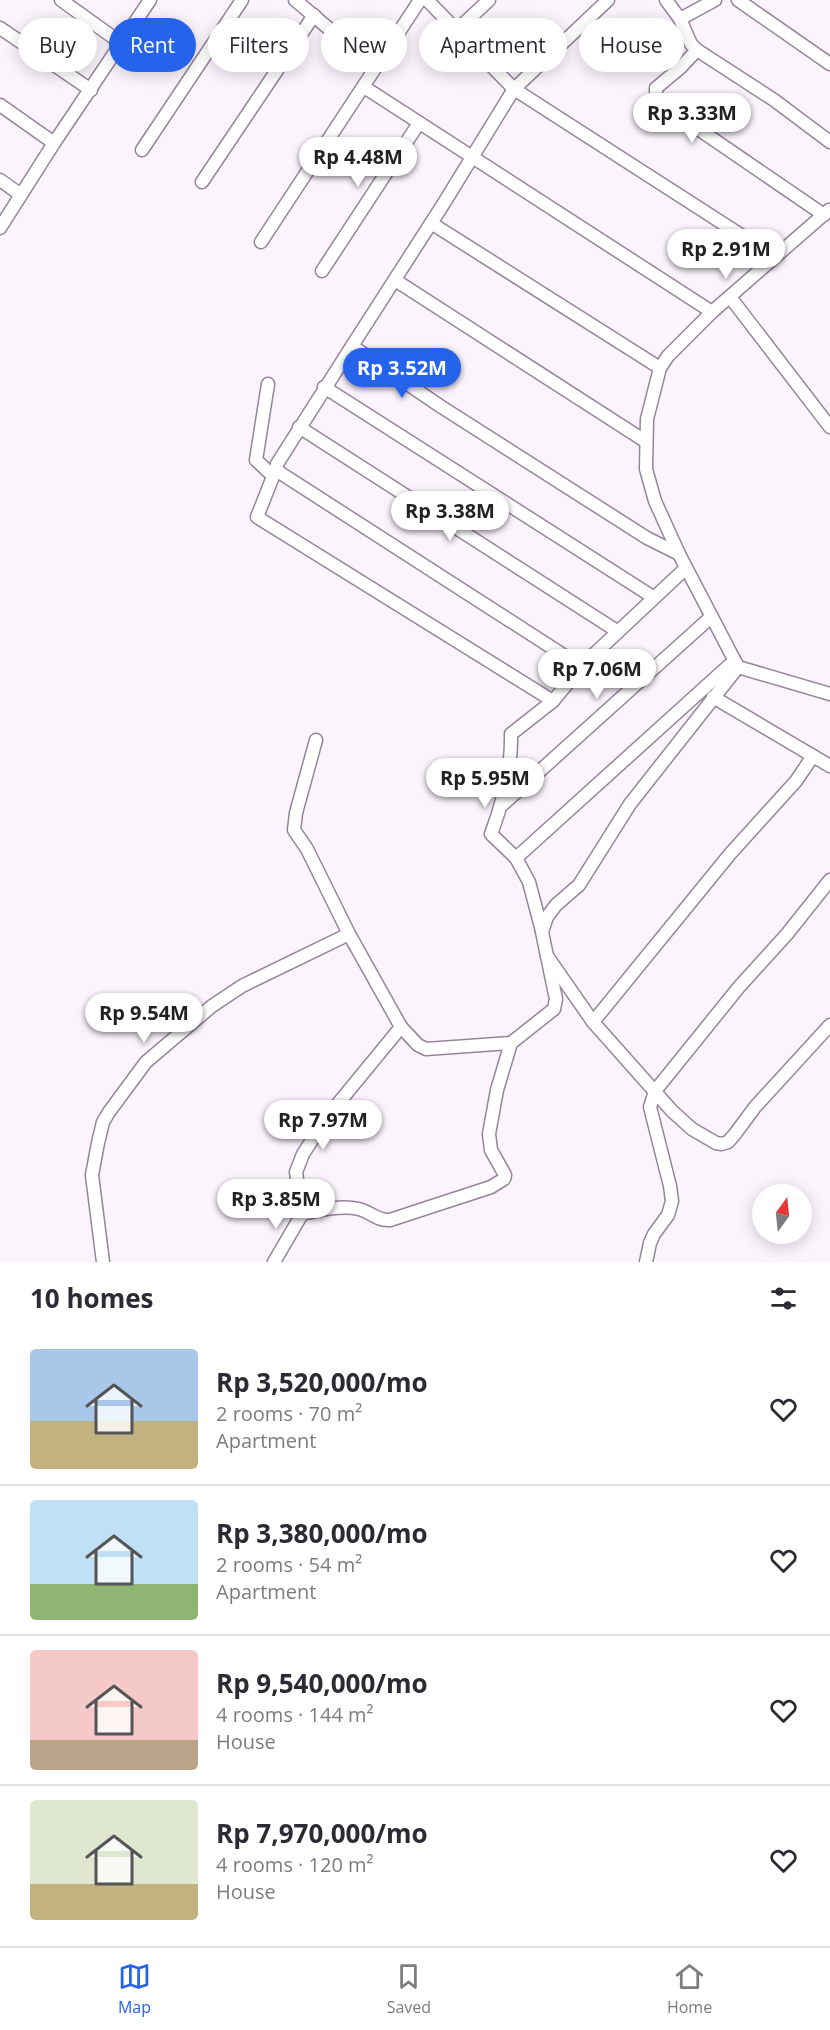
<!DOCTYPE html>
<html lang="en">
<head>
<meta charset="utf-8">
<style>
	:root { --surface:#fff; --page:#f7f7f7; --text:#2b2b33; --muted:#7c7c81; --line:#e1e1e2; --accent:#2563eb }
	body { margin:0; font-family:"Open Sans",sans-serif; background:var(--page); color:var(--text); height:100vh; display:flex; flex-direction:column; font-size:22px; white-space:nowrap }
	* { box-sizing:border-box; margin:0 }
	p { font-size:20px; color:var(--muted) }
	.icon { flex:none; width:33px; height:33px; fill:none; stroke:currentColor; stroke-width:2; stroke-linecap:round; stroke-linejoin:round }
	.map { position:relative; height:1262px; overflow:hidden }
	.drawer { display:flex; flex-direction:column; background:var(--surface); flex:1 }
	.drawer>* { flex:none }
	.hud { position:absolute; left:18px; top:18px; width:795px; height:54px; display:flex; gap:12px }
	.needle { width:39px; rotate:15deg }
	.fabs { position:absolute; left:752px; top:1184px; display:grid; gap:12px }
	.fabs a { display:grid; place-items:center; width:60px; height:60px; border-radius:50%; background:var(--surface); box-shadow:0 3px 15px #0003; font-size:30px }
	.price { position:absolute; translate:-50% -51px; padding:0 14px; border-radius:21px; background:#fff; color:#222; font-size:20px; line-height:39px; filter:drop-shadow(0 2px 3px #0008) }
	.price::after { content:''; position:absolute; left:50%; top:36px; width:18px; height:14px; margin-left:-9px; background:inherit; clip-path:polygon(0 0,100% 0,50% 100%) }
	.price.on { background:var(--accent); color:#fff }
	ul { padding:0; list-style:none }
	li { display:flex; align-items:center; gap:18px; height:150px; padding:0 30px }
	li+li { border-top:2px solid var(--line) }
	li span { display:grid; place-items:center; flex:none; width:168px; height:120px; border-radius:6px; color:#555 }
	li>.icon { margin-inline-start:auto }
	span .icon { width:72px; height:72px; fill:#fffc; stroke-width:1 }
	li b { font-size:26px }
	h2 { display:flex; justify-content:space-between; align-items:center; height:72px; padding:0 30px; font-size:26px }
	.pill { padding:0 21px; border-radius:27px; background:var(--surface); box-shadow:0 3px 15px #0003; font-size:21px; line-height:54px }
	.pill.on { background:var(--accent); color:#fff }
	.tabs { display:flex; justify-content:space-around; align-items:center; height:84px; border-top:2px solid var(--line); background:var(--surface); font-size:16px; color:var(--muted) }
	.tabs a { display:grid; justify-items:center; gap:3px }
	.tabs .on { color:var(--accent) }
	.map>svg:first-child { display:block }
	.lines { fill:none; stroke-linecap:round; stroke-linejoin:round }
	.minor-casing { stroke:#95859a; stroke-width:15 }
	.minor { stroke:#fff; stroke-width:12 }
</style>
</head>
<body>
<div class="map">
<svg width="830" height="1262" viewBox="0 0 830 1262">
	<rect width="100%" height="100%" fill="#fbf4fd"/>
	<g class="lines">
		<defs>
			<g id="minor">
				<polyline points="61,0 121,43"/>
				<path d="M295,0C322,22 347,47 379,64"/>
				<polyline points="427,0 514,89 775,257 712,312 668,356 660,368 647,419 646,469 655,501 679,554 738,667 830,694"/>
				<polyline points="608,0 514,89 444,203 352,346 440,406 647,538 679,554"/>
				<polyline points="666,0 680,19"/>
				<polyline points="715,0 680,19 691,44 697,50 774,100 830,142"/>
				<polyline points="738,0 830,64"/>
				<polyline points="0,28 91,90"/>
				<polyline points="457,30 489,0"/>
				<polyline points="697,50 680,68 656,88 656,100 824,215"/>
				<polyline points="364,87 712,312"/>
				<polyline points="0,105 54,143"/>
				<polyline points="142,150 242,0"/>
				<polyline points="0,180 21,195"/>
				<polyline points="202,182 314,15"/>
				<polyline points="431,223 660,368"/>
				<polyline points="0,228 54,143 150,0"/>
				<polyline points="261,242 420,0"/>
				<polyline points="775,257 829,210"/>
				<polyline points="322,271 419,123"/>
				<polyline points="395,280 645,441"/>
				<polyline points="730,297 830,427"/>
				<polyline points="352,346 277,464 276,469 282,474 571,660 580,662 589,659 686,568"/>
				<polyline points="268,384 256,460 273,476"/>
				<polyline points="324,387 653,597"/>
				<polyline points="299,427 617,631"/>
				<polyline points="276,469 257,517 553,701 588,659"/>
				<polyline points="738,667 630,804 579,885 556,905 547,917 542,932 547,956 593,1022 672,1111 692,1129 716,1143 722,1144 728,1142 735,1134 755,1107 830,1025"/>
				<polyline points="713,697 830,766"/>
				<path d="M316,740L296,813L294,830L307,849L349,934L401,1027L327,1117L303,1154L296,1172L302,1214C320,1210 341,1205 359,1209C371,1212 377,1221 390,1220L491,1187L504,1179L505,1175L491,1150L489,1134L497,1090L511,1043L554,1009L556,999L547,956"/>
				<polyline points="502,805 711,617"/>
				<polyline points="516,858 734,661"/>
				<path d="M542,931L529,882L516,858L491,834C503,802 512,769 511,734L553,701"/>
				<polyline points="593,1022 730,854 796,781 813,756"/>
				<polyline points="401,1027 418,1045 426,1049 511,1043"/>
				<polyline points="103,1262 92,1175 98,1143 103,1122 109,1112 146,1062 212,1006 242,986 349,934"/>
				<polyline points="274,1262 302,1214"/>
				<polyline points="646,1262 650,1243 654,1234 668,1215 672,1201 670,1186 650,1107 655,1091 739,987 787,934 830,880"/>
			</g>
		</defs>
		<use href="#minor" class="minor-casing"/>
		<use href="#minor" class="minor"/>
	</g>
</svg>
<div class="fabs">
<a><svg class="needle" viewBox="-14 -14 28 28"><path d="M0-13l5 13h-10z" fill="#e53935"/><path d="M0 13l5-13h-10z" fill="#7c7c81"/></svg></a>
</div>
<b class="price" style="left:692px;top:144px">Rp 3.33M</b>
<b class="price" style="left:358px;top:188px">Rp 4.48M</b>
<b class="price" style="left:726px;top:280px">Rp 2.91M</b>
<b class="price on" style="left:402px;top:399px">Rp 3.52M</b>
<b class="price" style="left:450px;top:542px">Rp 3.38M</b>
<b class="price" style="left:597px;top:700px">Rp 7.06M</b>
<b class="price" style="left:485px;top:809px">Rp 5.95M</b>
<b class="price" style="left:144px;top:1044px">Rp 9.54M</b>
<b class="price" style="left:323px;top:1151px">Rp 7.97M</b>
<b class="price" style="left:276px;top:1230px">Rp 3.85M</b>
<div class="hud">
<a class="pill">Buy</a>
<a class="pill on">Rent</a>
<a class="pill">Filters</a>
<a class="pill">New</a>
<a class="pill">Apartment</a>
<a class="pill">House</a>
</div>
</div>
<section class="drawer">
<h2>10 homes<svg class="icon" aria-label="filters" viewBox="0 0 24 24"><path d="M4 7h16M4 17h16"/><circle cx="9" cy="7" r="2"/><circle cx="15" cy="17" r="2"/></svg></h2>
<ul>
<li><span style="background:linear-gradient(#a9c7e8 60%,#c2b280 0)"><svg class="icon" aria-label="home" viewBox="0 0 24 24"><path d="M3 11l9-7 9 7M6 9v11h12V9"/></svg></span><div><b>Rp 3,520,000/mo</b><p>2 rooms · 70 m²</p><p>Apartment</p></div><svg class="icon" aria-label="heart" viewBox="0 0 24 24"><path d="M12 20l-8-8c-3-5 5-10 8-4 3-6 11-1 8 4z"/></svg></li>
<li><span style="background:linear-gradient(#bfe0f5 70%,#8fb573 0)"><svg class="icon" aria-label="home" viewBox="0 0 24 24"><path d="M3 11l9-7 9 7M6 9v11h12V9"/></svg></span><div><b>Rp 3,380,000/mo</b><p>2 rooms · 54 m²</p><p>Apartment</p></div><svg class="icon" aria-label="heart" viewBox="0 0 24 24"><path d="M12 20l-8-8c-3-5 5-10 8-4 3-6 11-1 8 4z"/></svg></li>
<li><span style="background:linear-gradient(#f6c9c9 75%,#b9a48a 0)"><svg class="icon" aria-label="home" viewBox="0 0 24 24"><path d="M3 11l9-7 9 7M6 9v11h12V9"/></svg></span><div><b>Rp 9,540,000/mo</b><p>4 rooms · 144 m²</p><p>House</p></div><svg class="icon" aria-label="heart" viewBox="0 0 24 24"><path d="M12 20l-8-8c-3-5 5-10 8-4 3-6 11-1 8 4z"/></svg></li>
<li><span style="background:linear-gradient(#dfe7d0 70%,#c2b280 0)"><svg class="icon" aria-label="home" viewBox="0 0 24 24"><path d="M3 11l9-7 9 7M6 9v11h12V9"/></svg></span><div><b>Rp 7,970,000/mo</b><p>4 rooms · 120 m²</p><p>House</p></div><svg class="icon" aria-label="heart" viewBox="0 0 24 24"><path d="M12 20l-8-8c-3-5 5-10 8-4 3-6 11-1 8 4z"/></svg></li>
</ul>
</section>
<nav class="tabs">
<a class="on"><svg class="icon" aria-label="map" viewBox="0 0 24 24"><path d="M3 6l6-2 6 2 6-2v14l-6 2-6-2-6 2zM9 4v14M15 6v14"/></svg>Map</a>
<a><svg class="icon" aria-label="saved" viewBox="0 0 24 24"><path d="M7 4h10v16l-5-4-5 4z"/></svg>Saved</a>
<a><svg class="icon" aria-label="home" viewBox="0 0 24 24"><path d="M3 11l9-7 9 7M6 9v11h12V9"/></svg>Home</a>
</nav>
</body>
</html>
